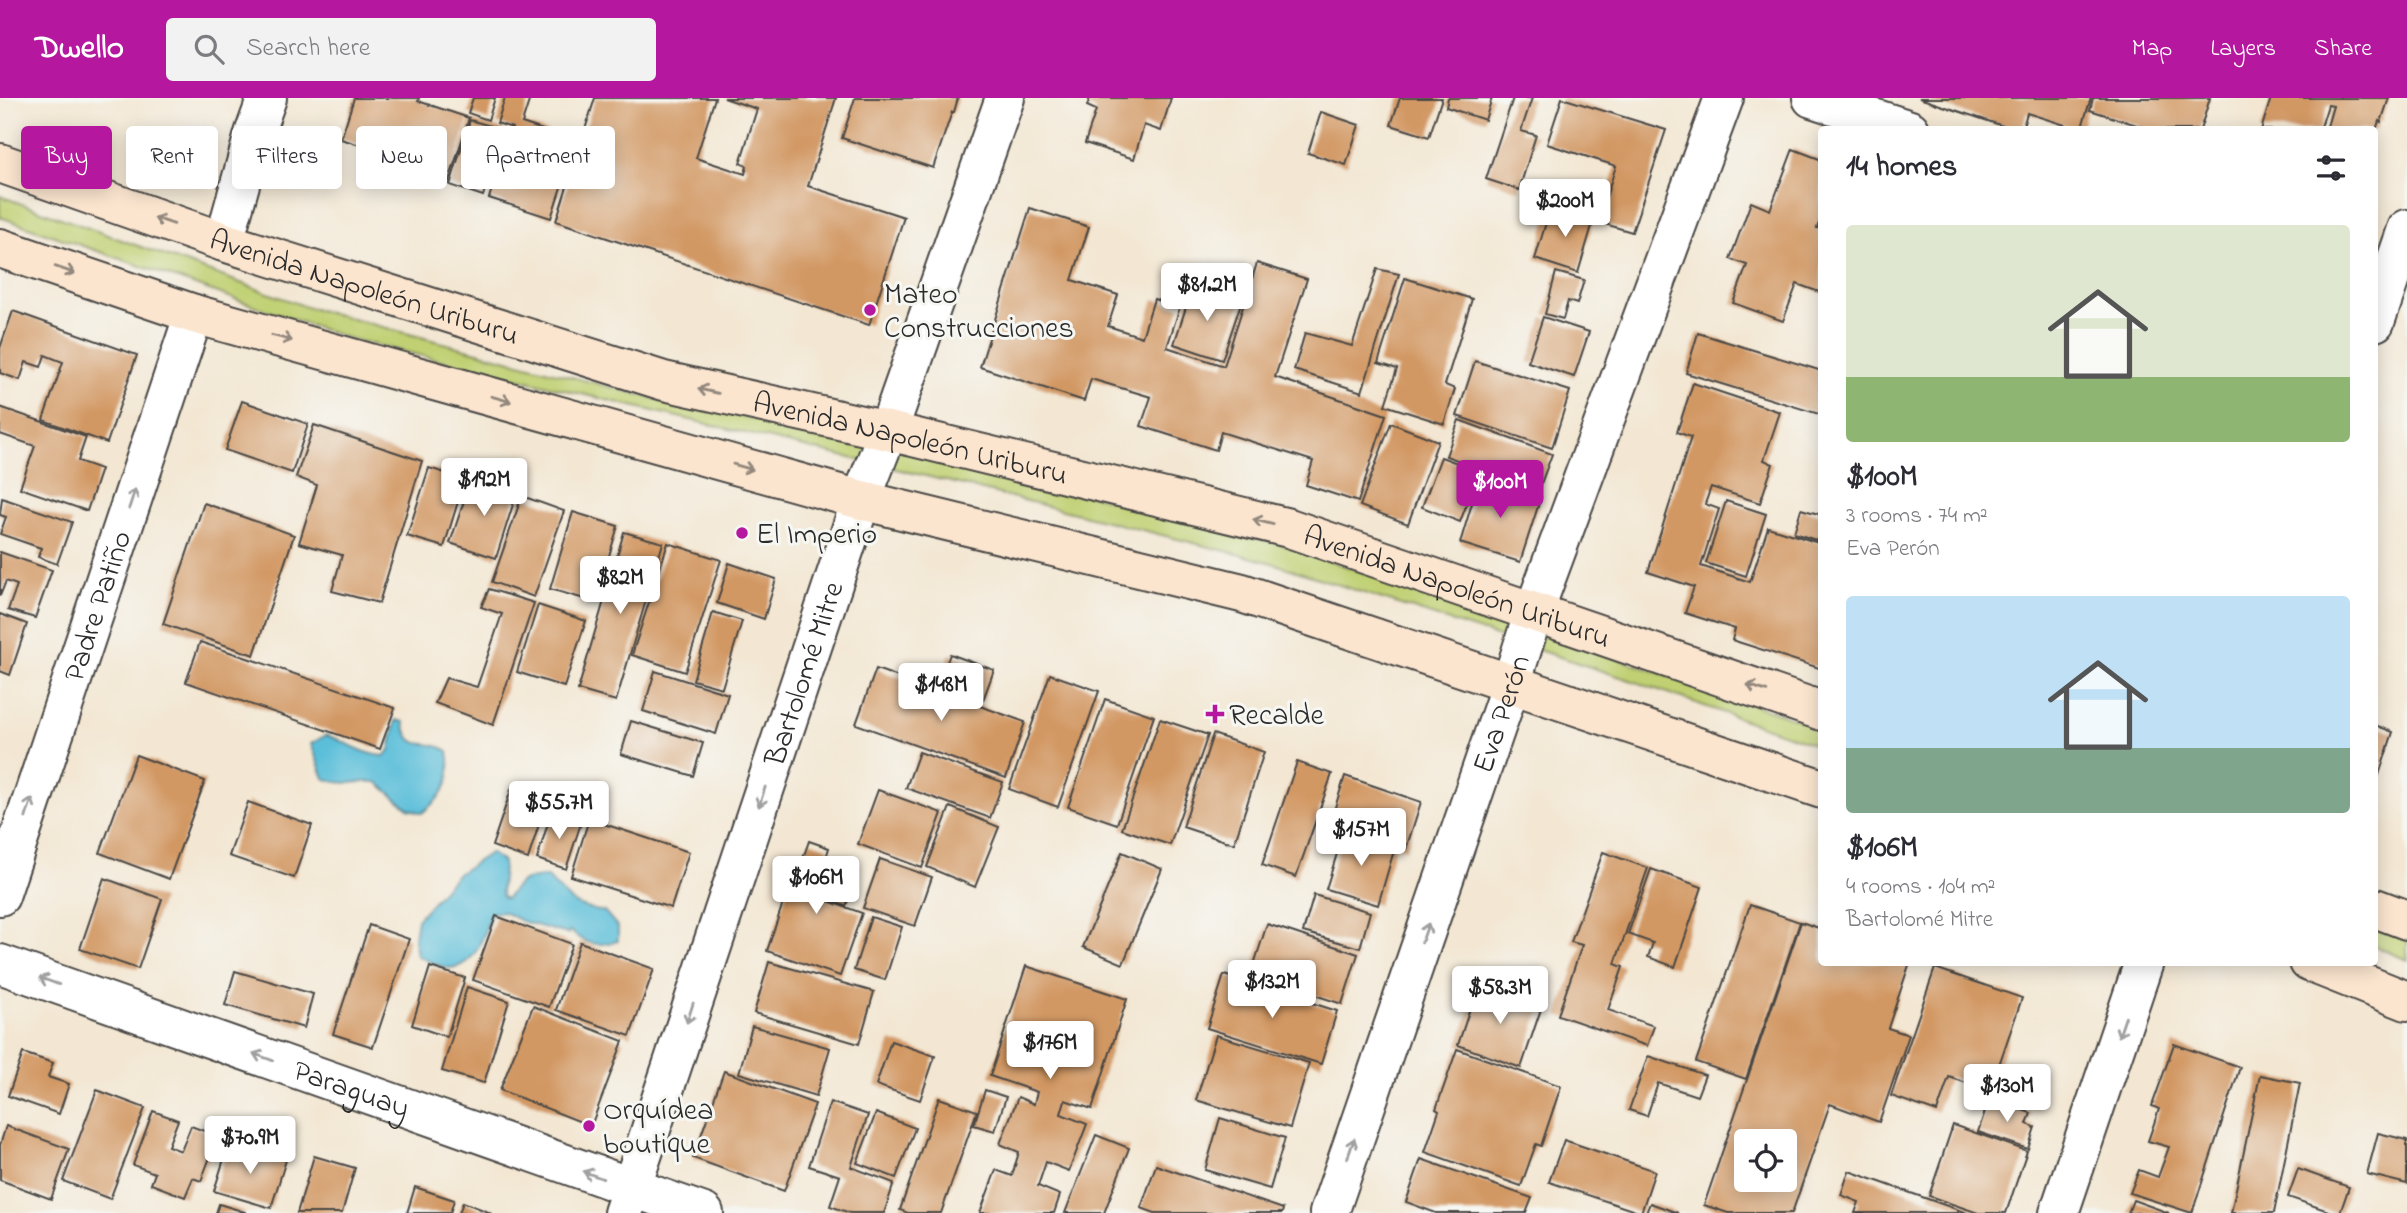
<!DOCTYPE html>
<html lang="en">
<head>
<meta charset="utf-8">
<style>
	:root { --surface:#fff; --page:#f2f2f3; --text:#2b2b33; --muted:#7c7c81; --accent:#b5179e }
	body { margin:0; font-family:"Indie Flower",sans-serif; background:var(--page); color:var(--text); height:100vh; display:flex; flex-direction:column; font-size:26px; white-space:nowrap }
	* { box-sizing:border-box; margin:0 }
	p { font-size:23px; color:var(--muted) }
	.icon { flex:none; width:38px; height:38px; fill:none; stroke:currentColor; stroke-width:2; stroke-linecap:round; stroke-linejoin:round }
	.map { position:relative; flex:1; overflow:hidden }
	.details { position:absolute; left:1818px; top:28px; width:560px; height:840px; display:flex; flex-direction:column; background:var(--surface); border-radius:7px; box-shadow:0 4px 18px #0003 }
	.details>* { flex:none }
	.banner { position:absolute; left:21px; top:28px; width:665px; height:63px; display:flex; gap:14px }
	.buttons { position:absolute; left:1734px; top:1031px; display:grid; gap:14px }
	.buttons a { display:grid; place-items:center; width:63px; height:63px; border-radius:7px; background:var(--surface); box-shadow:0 4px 18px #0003; font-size:35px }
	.price { position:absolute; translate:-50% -60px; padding:0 16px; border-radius:7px; background:#fff; color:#222; font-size:23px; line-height:46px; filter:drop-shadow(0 2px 4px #0008) }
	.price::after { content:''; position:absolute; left:50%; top:42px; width:21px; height:16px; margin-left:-10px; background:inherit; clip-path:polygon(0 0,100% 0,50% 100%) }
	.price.selected { background:var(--accent); color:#fff }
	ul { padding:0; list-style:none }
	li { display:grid; align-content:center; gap:14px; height:371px; padding:0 28px }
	li span { display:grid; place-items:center; height:217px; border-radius:7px; color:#555 }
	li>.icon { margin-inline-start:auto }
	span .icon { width:126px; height:126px; fill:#fffc; stroke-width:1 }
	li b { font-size:30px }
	h2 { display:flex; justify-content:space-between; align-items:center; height:84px; padding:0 28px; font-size:30px }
	.chip { padding:0 24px; border-radius:7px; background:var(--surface); box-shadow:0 4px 18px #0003; font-size:24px; line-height:63px }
	.chip.selected { background:var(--accent); color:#fff }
	header { display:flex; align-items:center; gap:42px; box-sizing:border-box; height:98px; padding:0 35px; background:var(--accent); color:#fff }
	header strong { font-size:33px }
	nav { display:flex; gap:38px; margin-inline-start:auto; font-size:24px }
	.search { width:490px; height:63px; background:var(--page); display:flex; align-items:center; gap:18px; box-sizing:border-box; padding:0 24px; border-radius:7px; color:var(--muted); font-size:26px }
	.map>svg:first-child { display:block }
	.green { fill:#c0d072; stroke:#767e4e; stroke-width:2 }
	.water { fill:#5abed9; stroke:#427482; stroke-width:2 }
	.building { fill:#d29864; fill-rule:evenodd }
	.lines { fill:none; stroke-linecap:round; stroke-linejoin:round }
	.street-casing { stroke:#494744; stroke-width:42 }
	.secondary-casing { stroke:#494744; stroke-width:42 }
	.street { stroke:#fff; stroke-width:38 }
	.secondary { stroke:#fbe5cf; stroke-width:38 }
	.oneway { stroke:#93887d }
	.oneway2 { stroke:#a0a0a0 }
	.poi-dot { fill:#b5179e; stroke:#f6f6f2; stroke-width:2.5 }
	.labels { text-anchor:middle; stroke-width:6; stroke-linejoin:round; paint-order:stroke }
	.street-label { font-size:30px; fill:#2b2b2b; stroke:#f6f6f2 }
	.poi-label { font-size:30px; fill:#2b2b2b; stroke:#f6f6f2; text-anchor:start }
</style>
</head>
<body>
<header>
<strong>Dwello</strong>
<div class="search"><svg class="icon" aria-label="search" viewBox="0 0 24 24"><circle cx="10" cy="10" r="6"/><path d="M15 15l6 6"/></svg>Search here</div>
<nav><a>Map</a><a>Layers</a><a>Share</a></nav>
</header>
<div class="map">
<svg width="2407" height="1115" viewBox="0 0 2407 1115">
	<rect width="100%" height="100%" fill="#f6f6f2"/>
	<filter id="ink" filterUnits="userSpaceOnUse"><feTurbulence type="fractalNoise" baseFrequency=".0143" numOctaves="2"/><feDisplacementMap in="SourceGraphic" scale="14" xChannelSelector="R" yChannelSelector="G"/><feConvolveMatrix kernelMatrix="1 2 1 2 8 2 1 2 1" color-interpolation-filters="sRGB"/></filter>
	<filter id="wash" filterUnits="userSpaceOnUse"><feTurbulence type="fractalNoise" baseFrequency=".00686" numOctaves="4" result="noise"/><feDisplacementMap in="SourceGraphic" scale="28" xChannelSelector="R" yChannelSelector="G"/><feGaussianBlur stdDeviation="1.57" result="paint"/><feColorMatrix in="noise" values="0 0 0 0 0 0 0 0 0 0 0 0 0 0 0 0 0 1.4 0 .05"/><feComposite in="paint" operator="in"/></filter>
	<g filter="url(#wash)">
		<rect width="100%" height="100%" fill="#f3e7d3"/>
		<g class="green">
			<polygon points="0,98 307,209 659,302 963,364 1277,445 1822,630 1822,649 1630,582 1269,464 955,385 347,240 0,119"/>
			<polygon points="2375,825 2407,838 2407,862 2375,848"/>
		</g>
		<g class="water">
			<path d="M396,622L404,624C410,657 426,638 448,653C453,683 446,696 422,715L408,710L377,684C360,682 340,689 324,680L311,646L326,637C346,643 363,657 384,658L390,652Z"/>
			<path d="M490,755L503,764C504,776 499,788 502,799L506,801C519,782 525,780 547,779C569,802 572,809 605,814L618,829V843C598,848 587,848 570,833L567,836L521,823L504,814L491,815C484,836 477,869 449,870C440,870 426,861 417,858L414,840L417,821L456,777Z"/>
		</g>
		<g id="blocks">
			<g class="building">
				<polygon points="354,0 419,0 418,3 469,20 448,86 397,69 400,60 341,41"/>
				<polygon points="473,0 495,0 488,22 468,15"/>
				<polygon points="505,0 530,0 522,25 576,43 551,120 489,100 512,30 497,25"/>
				<polygon points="595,0 715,0 696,60 745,76 747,68 740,65 757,11 724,0 836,0 808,88 904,119 869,227 556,123"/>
				<polygon points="855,0 958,0 954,14 952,14 933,70 842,40"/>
				<polygon points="1090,0 1171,0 1161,33 1144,27 1134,61 1085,45 1096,12 1087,8"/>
				<polygon points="1400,0 1442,0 1429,39 1391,27"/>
				<polygon points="1448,0 1492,0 1485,22 1446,9"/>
				<polygon points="1513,0 1532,0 1521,33 1536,37 1519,92 1486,81"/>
				<polygon points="1562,0 1666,32 1632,134 1598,124 1616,68 1547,46"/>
				<polygon points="1919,0 2091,0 2081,32 2027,15 2022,32 2015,32"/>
				<polygon points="2093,0 2210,0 2200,32 2138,32 2140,28 2090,12"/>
				<polygon points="2271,0 2389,0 2381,24 2379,23 2376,32 2326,32 2333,8 2328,7 2320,32 2261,32"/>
				<polygon points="1321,14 1359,27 1346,67 1308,55"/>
				<polygon points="470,22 504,32 483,98 450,87"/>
				<polygon points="1793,51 1822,62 1822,117 1817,130 1822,131 1822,195 1797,186 1783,223 1733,205 1747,167 1730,161 1751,104 1770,112"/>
				<polygon points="1551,108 1594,121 1578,175 1535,161"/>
				<polygon points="1030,110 1089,129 1072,182 1118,197 1108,228 1142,239 1154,201 1180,209 1167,249 1224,268 1257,165 1307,181 1275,279 1386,317 1358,404 1306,387 1313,363 1221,334 1216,352 1141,328 1151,299 1091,281 1084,303 980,269"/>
				<polygon points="1377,171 1399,176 1362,294 1294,272 1305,235 1352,248"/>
				<polygon points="1556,174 1584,182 1577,206 1568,203 1563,221 1545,216"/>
				<polygon points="1405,180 1472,201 1445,287 1455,291 1444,326 1385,307 1397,271 1378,265"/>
				<polygon points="1193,188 1241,205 1222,262 1174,246"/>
				<polygon points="13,213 137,257 107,345 43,322 63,264 45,257 41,269 26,264 20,282 0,275 0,250"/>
				<polygon points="1543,219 1589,234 1574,279 1528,264"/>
				<polygon points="1698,235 1822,273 1822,317 1686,275"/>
				<polygon points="1475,263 1570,293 1552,350 1457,318"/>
				<polygon points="1693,285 1780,314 1764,362 1773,366 1760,405 1711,389 1705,406 1719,411 1701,468 1750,484 1768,429 1822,446 1822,571 1732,542 1735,531 1685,515 1694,489 1648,474 1691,339 1677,334"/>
				<polygon points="242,303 308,326 292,375 225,352"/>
				<polygon points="0,309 86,339 78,363 101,371 87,413 20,390 35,348 0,336"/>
				<polygon points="1459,322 1552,356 1539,391 1446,358"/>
				<polygon points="1391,325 1438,343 1408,426 1360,408"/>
				<polygon points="314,327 422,363 379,505 332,493 342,457 299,445 317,387 296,379"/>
				<polygon points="1441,359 1479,373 1460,424 1422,409"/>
				<polygon points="429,370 465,381 444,449 407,438"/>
				<polygon points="472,379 517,394 496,460 450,445"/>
				<polygon points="1480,379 1541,399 1520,464 1460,445"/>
				<polygon points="522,398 564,413 534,499 492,484"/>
				<polygon points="2,400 72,424 57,466 38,459 41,450 0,436 6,419 0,417"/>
				<polygon points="1726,403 1766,416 1746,478 1706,465"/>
				<polygon points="204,405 294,437 254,557 163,526"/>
				<polygon points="1801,411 1822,417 1819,443 1794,435"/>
				<polygon points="573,414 618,428 595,504 550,491"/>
				<polygon points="624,434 663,445 616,603 578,592"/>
				<polygon points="668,445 721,462 685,574 632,557"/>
				<polygon points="0,454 52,472 35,520 8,512 17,487 6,483 0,498"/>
				<polygon points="729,465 776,481 764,521 717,505"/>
				<polygon points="489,491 534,505 493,627 435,605 446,580 477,589 502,516 481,509"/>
				<polygon points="538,507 586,523 564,589 517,574"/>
				<polygon points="713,514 742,523 722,590 693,582"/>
				<polygon points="0,516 27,526 10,577 0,573"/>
				<polygon points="200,544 395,610 380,651 186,584"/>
				<polygon points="950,556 994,572 983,602 939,586"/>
				<polygon points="876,571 1025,624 1006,680 856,626"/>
				<polygon points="655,573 728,596 716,636 643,613"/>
				<polygon points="1050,576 1099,593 1058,709 1009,691"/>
				<polygon points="1105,601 1154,618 1117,726 1068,709"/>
				<polygon points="1160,621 1208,637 1170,747 1122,731"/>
				<polygon points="631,623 703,645 693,678 621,656"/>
				<polygon points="2375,627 2393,634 2375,689"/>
				<polygon points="1213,636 1264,654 1234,746 1183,729"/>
				<polygon points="919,654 1003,684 990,720 906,690"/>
				<polygon points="136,657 205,683 169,781 100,755"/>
				<polygon points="1297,664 1332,676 1296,779 1262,767"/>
				<polygon points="1345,678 1421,704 1406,751 1330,725"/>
				<polygon points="512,689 547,701 528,761 492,748"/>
				<polygon points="878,692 942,715 922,770 858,746"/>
				<polygon points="248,704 312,727 294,780 229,758"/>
				<polygon points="950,709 999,729 975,789 927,769"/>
				<polygon points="551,715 581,725 566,771 537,761"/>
				<polygon points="589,721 689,754 671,810 571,778"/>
				<polygon points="1344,733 1395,749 1378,807 1326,791"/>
				<polygon points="809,743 829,750 822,773 854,784 846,808 817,799 862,815 840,878 767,853 788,790 797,768 800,769"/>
				<polygon points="1122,754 1162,771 1123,866 1083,849"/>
				<polygon points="1603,754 1648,770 1615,866 1623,869 1608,912 1654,928 1647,948 1558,917 1582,847 1571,844"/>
				<polygon points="880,761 932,779 915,828 863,810"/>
				<polygon points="1651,771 1702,789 1675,869 1648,859 1653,845 1628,836"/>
				<polygon points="104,780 162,801 138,871 80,851"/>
				<polygon points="1314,797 1370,814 1360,850 1303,834"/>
				<polygon points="1750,807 1800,824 1746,981 1696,964"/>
				<polygon points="496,818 572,846 549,909 473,882"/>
				<polygon points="871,819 902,829 885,882 854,872"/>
				<path d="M1801,824L1822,831V864H1910L1888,930L1909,937L1879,1024L1830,1006L1792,1115H1728L1704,1107ZM1746,1043H1785V1082H1746Z"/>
				<polygon points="1267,826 1358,856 1342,906 1251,876"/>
				<polygon points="369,827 409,841 373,949 333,936"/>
				<polygon points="580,844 654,871 630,938 556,912"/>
				<polygon points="769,864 874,894 859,946 754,915"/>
				<polygon points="1026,868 1127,901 1092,1011 1065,1002 1061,1016 1087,1026 1069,1073 1046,1064 1038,1088 1060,1097 1054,1115 980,1115 996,1072 1012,1078 1019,1054 1000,1046 1018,999 1034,1006 1037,994 990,978"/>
				<polygon points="430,869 465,880 447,939 412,927"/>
				<polygon points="1935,870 2022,900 1990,993 1949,979 1937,1014 1891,998"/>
				<polygon points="235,873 313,896 304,930 225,907"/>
				<polygon points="1224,877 1337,913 1321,966 1207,930"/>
				<polygon points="1478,886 1542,908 1521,970 1458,947"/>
				<polygon points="467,889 509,903 484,985 442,973"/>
				<polygon points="533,908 623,943 591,1028 500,992"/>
				<polygon points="752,928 830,950 816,998 739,975"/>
				<polygon points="1216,937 1309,965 1290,1030 1196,1002"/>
				<polygon points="891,943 935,958 920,1002 876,987"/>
				<polygon points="2174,946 2240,969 2192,1115 2130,1095 2139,1072 2158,1079 2169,1049 2148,1043 2159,1011 2152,1008"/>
				<polygon points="1457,951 1561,988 1541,1048 1536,1046 1521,1088 1425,1054 1439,1013 1436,1011"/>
				<polygon points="23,955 53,965 48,979 69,986 59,1016 8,998"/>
				<polygon points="1648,958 1705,977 1697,998 1658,985 1647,1018 1629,1012"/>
				<polygon points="724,973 815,1006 784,1093 693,1060"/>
				<polygon points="2260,977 2300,985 2274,1115 2231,1115"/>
				<polygon points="97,992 145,1010 110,1101 63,1083"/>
				<polygon points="985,992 1006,999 995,1033 974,1027"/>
				<polygon points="939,1000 977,1013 941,1115 908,1115 900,1112"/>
				<polygon points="1989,1001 2031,1015 2027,1026 2035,1029 2028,1051 1978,1034"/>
				<polygon points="830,1004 868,1017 851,1069 894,1085 884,1115 850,1115 830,1108 840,1078 809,1068"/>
				<polygon points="153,1013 178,1022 168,1048 181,1053 191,1028 218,1038 201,1083 193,1080 185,1099 151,1086 155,1075 133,1067"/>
				<polygon points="876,1015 915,1030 896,1080 857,1065"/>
				<polygon points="1220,1020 1285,1040 1270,1091 1205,1072"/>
				<polygon points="1953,1027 2027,1053 2006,1115 1978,1115 1929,1098"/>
				<polygon points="6,1028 69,1051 51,1101 0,1082 0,1047"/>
				<polygon points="2378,1035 2407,1042 2407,1086 2367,1076"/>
				<polygon points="1096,1037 1129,1050 1104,1115 1065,1115"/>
				<polygon points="1564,1042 1655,1073 1641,1115 1549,1084"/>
				<polygon points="229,1045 286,1062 271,1110 214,1093"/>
				<polygon points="314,1058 355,1070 342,1115 297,1115"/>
				<polygon points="1421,1061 1532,1100 1526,1115 1436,1115 1406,1104"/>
				<polygon points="1156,1067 1283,1111 1282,1115 1155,1115 1141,1110"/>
				<polygon points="2298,1071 2349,1089 2340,1115 2334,1115 2288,1099"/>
				<polygon points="1849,1073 1967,1115 1855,1115 1859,1104 1841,1097"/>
				<polygon points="415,1089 454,1102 450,1115 407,1115"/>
				<polygon points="2133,1102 2169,1115 2128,1115"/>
				<polygon points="463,1104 491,1115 459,1115"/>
				<polygon points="1650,1105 1678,1115 1646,1115"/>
				<polygon points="219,1106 245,1114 245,1115 216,1115"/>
			</g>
		</g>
	</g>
	<g filter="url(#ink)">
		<use href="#blocks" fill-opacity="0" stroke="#494744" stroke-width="2"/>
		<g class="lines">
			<defs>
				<g id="street">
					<polyline points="1812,0 1910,32"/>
					<polyline points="224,144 254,36 267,0"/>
					<polyline points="2375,224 2407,131"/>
					<path id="s1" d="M0,798L194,216"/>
					<path id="s2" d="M0,866L704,1115"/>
					<path id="s3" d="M623,1115L861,402L888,333L1005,0"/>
					<path id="s4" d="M1329,1115L1511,586L1534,513L1724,0"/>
					<polyline points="2059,1115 2144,864"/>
				</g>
				<g id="secondary">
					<path id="s5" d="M0,65L224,144L664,283L888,333L1289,430L1822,613"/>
					<polyline points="0,150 194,216 861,402 1242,495 1822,691"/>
					<polyline points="2375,810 2407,822"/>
					<polyline points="2309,864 2407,903"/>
				</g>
			</defs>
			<use href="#street" class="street-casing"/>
			<use href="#secondary" class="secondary-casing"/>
			<use href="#street" class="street"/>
			<use href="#secondary" class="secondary"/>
		</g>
		<defs><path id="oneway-shaft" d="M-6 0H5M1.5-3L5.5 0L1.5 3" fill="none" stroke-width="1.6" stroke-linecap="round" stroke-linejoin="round" transform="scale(1.75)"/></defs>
		<g class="oneway">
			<use href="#oneway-shaft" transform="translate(164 123) rotate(-161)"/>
			<use href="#oneway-shaft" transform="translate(65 172) rotate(19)"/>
			<use href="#oneway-shaft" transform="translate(282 240) rotate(15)"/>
			<use href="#oneway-shaft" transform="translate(708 293) rotate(-167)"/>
			<use href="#oneway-shaft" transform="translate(501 301) rotate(16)"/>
			<use href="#oneway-shaft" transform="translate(743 369) rotate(16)"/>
			<use href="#oneway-shaft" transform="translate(1263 424) rotate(-166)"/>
			<use href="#oneway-shaft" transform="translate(1757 590) rotate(-161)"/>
		</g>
		<g class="oneway2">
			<use href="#oneway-shaft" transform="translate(132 401) rotate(-72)"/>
			<use href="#oneway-shaft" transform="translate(762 699) rotate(108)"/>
			<use href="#oneway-shaft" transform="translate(29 710) rotate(-72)"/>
			<use href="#oneway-shaft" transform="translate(1425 835) rotate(-71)"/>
			<use href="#oneway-shaft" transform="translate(49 883) rotate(-160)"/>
			<use href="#oneway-shaft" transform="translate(690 915) rotate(108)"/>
			<use href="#oneway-shaft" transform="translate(2122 929) rotate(109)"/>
			<use href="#oneway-shaft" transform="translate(263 959) rotate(-160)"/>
			<use href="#oneway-shaft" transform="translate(1351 1050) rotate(-71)"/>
			<use href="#oneway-shaft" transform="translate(593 1077) rotate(-160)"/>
		</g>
	</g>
	<g class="poi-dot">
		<circle cx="870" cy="212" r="7"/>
		<circle cx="742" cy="435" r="7"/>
		<path d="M1211.5 605.5h7v7h7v7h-7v7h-7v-7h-7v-7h7z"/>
		<circle cx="589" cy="1028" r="7"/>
	</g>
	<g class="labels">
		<g class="street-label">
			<text dy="10" stroke="none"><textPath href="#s5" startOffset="385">Avenida Napoleón Uriburu</textPath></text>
			<text dy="10" stroke="none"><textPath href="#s5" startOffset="952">Avenida Napoleón Uriburu</textPath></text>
			<text dy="10" stroke="none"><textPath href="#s5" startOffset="1519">Avenida Napoleón Uriburu</textPath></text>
			<text dy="10" stroke="none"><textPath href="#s1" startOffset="306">Padre Patiño</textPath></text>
			<text dy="10" stroke="none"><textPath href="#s3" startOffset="569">Bartolomé Mitre</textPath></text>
			<text dy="10" stroke="none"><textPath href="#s4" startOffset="528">Eva Perón</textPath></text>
			<text dy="10" stroke="none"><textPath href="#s2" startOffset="373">Paraguay</textPath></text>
		</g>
		<g class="poi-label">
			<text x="884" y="205">Mateo<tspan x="884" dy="34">Construcciones</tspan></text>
			<text x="756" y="445">El Imperio</text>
			<text x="1229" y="626">Recalde</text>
			<text x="603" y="1021">Orquídea<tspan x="603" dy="34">boutique</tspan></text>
		</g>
	</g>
</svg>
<div class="buttons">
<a><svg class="icon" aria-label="locate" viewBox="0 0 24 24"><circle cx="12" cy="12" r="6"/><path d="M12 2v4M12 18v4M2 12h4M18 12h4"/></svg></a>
</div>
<b class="price" style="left:1565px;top:141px">$200M</b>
<b class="price" style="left:1207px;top:225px">$81.2M</b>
<b class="price" style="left:484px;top:420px">$192M</b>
<b class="price selected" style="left:1500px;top:422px">$100M</b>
<b class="price" style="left:620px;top:518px">$82M</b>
<b class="price" style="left:941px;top:625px">$148M</b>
<b class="price" style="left:559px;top:743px">$55.7M</b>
<b class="price" style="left:1361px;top:770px">$157M</b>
<b class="price" style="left:816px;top:818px">$106M</b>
<b class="price" style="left:1272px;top:922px">$132M</b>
<b class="price" style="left:1500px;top:928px">$58.3M</b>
<b class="price" style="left:1050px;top:983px">$176M</b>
<b class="price" style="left:2007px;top:1026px">$130M</b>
<b class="price" style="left:250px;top:1078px">$70.9M</b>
<div class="banner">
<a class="chip selected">Buy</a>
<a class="chip">Rent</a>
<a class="chip">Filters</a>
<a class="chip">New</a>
<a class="chip">Apartment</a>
</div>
<section class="details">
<h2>14 homes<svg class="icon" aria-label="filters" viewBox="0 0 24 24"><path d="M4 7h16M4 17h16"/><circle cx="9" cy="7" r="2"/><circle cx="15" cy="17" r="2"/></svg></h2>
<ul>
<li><span style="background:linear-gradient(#dfe7d0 70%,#8fb573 0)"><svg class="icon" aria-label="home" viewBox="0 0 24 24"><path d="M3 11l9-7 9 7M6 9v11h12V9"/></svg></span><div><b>$100M</b><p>3 rooms · 74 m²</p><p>Eva Perón</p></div></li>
<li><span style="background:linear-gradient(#bfe0f5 70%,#7fa58c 0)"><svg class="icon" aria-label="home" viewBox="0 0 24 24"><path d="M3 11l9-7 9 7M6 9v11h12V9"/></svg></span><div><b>$106M</b><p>4 rooms · 104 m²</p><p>Bartolomé Mitre</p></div></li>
</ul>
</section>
</div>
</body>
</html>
